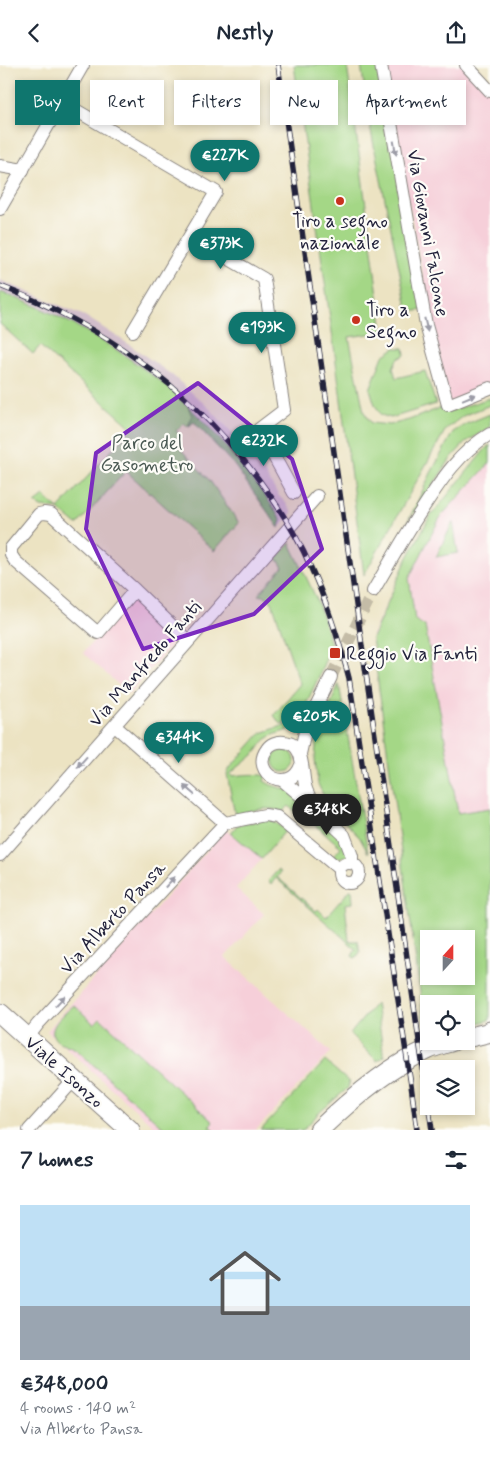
<!DOCTYPE html>
<html lang="en">
<head>
<meta charset="utf-8">
<style>
	:root { --surface:#fff; --page:#f6f6f7; --text:#1f2937; --muted:#747a83; --accent:#0f766e }
	body { margin:0; font-family:Mynerve,sans-serif; background:var(--page); color:var(--text); height:100vh; display:flex; flex-direction:column; font-size:19px; white-space:nowrap }
	* { box-sizing:border-box; margin:0 }
	p { font-size:16px; color:var(--muted) }
	.icon { flex:none; width:28px; height:28px; fill:none; stroke:currentColor; stroke-width:2; stroke-linecap:round; stroke-linejoin:round }
	.map { position:relative; height:1065px; overflow:hidden }
	.details { display:flex; flex-direction:column; background:var(--surface); flex:1 }
	.details>* { flex:none }
	.hud { position:absolute; left:15px; top:15px; width:460px; height:45px; display:flex; gap:10px }
	.needle { width:32px; rotate:21deg }
	.controls { position:absolute; left:420px; top:865px; display:grid; gap:10px }
	.controls a { display:grid; place-items:center; width:55px; height:55px; border-radius:0px; background:var(--surface); box-shadow:0 2px 8px #0003; font-size:25px }
	.price { position:absolute; translate:-50% -42px; padding:0 11px; border-radius:18px; background:var(--accent); color:#fff; font-size:16px; line-height:32px; filter:drop-shadow(0 1px 2px #0008) }
	.price::after { content:''; position:absolute; left:50%; top:30px; width:15px; height:11px; margin-left:-8px; background:inherit; clip-path:polygon(0 0,100% 0,50% 100%) }
	.price.active { background:#222; color:#fff }
	ul { padding:0; list-style:none }
	li { display:grid; align-content:center; gap:10px; height:265px; padding:0 20px }
	li span { display:grid; place-items:center; height:155px; border-radius:0px; color:#555 }
	li>.icon { margin-inline-start:auto }
	span .icon { width:90px; height:90px; fill:#fffc; stroke-width:1 }
	li b { font-size:21px }
	h2 { display:flex; justify-content:space-between; align-items:center; height:60px; padding:0 20px; font-size:21px }
	.pill { padding:0 18px; border-radius:0px; background:var(--surface); box-shadow:0 2px 8px #0003; font-size:18px; line-height:45px }
	.pill.active { background:var(--accent); color:#fff }
	header { display:flex; justify-content:space-between; align-items:center; height:65px; padding:0 20px; background:var(--surface); font-size:22px; font-weight:700 }
	.map>svg:first-child { display:block }
	.built { fill:#f6cfd9; fill-rule:evenodd }
	.industrial { fill:#d1bdcb }
	.green { fill:#a4d786; stroke:#637c60; fill-rule:evenodd }
	.forest { fill:#83b873; stroke:#526d57 }
	.lines { fill:none; stroke-linecap:round; stroke-linejoin:round }
	.street-tunnel { stroke:#c4bca7; stroke-width:12; stroke-dasharray:12 6; stroke-linecap:butt }
	.street-casing { stroke:#87827e; stroke-width:14 }
	.secondary-casing { stroke:#87827e; stroke-width:21 }
	.street { stroke:#fff; stroke-width:12 }
	.secondary { stroke:#fff; stroke-width:19 }
	.rail-casing { stroke:#22223b; stroke-width:5.5 }
	.rail { stroke:#fdfcf7; stroke-width:4; stroke-dasharray:11; stroke-linecap:butt }
	.oneway { fill:#9c9ca7 }
	.marked { fill:#7b2cbf; fill-opacity:0.2; stroke:#7b2cbf; stroke-width:4; stroke-linejoin:round }
	.poi-dot { fill:#c8321e; stroke:#fdfcf7; stroke-width:2 }
	.labels { text-anchor:middle; stroke-width:4.5; stroke-linejoin:round; paint-order:stroke }
	.poi-label { font-size:19px; fill:#22223b; stroke:#fdfcf7; text-anchor:start }
	.street-label { font-size:19px; fill:#22223b; stroke:#fdfcf7 }
	.park-label { font-size:19px; fill:#495852; stroke:#fdfcf7 }
</style>
</head>
<body>
<header><svg class="icon" aria-label="back" viewBox="0 0 24 24"><path d="M15 5l-7 7 7 7"/></svg>Nestly<svg class="icon" aria-label="share" viewBox="0 0 24 24"><path d="M12 15V3M7 8l5-5 5 5M5 13v7h14v-7"/></svg></header>
<div class="map">
<svg width="490" height="1065" viewBox="0 0 490 1065">
	<rect width="100%" height="100%" fill="#fdfcf7"/>
	<filter id="ink" filterUnits="userSpaceOnUse"><feTurbulence type="fractalNoise" baseFrequency=".02" numOctaves="2"/><feDisplacementMap in="SourceGraphic" scale="10" xChannelSelector="R" yChannelSelector="G"/><feConvolveMatrix kernelMatrix="1 2 1 2 8 2 1 2 1" color-interpolation-filters="sRGB"/></filter>
	<filter id="wash" filterUnits="userSpaceOnUse"><feTurbulence type="fractalNoise" baseFrequency=".0096" numOctaves="4" result="noise"/><feDisplacementMap in="SourceGraphic" scale="20" xChannelSelector="R" yChannelSelector="G"/><feGaussianBlur stdDeviation="1.12" result="paint"/><feColorMatrix in="noise" values="0 0 0 0 0 0 0 0 0 0 0 0 0 0 0 0 0 1.4 0 .05"/><feComposite in="paint" operator="in"/></filter>
	<g filter="url(#wash)">
		<rect width="100%" height="100%" fill="#ece3c2"/>
		<g class="built">
			<polygon points="382,0 466,0 490,26 490,323 448,340"/>
			<path d="M490,382V950L466,939H429L425,963L372,570L406,496L429,453ZM429,874H466V911H429Z"/>
			<polygon points="134,528 179,571 129,629 83,588"/>
			<polygon points="226,764 262,794 236,823 264,849 225,892 331,987 256,1065 158,1065 47,966"/>
		</g>
		<polygon class="industrial" points="0,215 85,251 130,280 172,310 208,342 240,376 262,404 279,431 287,439 292,448 279,463 280,454 256,418 230,385 188,341 162,317 110,279 87,266 31,238 0,227"/>
		<g class="green">
			<polygon points="294,0 347,0 383,267 349,272 364,347 371,358 390,360 409,355 448,340 450,346 490,333 490,340 463,351 446,364 364,510 333,274"/>
			<polygon points="361,0 381,0 423,245 408,247 371,66"/>
			<path d="M0,227C56,247 106,275 153,311C162,317 182,332 188,341C190,343 191,348 192,351L188,362L184,358L176,366L180,370L173,376L210,416L239,458L214,486L126,406L77,460L58,444L41,442L35,438L44,431L58,444L132,363L40,281L33,289L0,259Z"/>
			<polygon points="395,283 404,283 405,290 397,294 393,303 396,313 425,306 436,339 391,353 381,350 375,340 370,324 383,291"/>
			<polygon points="490,349 490,362 466,377 452,392 407,458 431,408 453,367 466,359"/>
			<path d="M490,380V398L441,451L409,513L415,555L425,561L458,748L490,743V955L466,961V939H429V970H426L372,573L406,496L429,453L487,382ZM429,874H466V911H429Z"/>
			<polygon points="453,457 458,488 436,492"/>
			<polygon points="290,478 317,535 331,579 320,609 302,648 297,653 280,659 274,650 300,619 272,537 265,531 258,530 283,502 277,493"/>
			<polygon points="339,619 368,788 360,773 327,738 318,719 315,694 317,671"/>
			<path d="M298,656C289,669 280,665 268,673C262,676 260,683 255,688C248,695 239,701 231,708V711C243,710 254,708 266,711L264,716L271,720L298,728L336,762L352,791H345L336,794L333,791L341,782L308,754L306,756L289,741L283,747C267,740 251,746 235,750L227,709L230,703L261,668Z"/>
			<circle cx="284" cy="696" r="11"/>
			<polygon points="269,754 286,765 262,794 231,768 237,760"/>
			<polygon points="278,805 281,807 277,812 316,846 318,844 326,852 350,825 352,825 353,838 345,839 349,876 358,876 360,887 357,892 354,893 352,891 356,884 276,813 271,819 269,817 269,815"/>
			<polygon points="376,938 384,992 377,996 350,969"/>
			<path d="M74,940L94,959L100,953L213,1057L210,1061L215,1065H166C137,1039 107,1012 78,986C71,979 56,980 53,970C50,959 67,947 74,940Z"/>
			<polygon points="325,996 349,1017 348,1023 321,1046 303,1065 261,1065"/>
		</g>
		<path class="forest" d="M188,341C225,377 252,411 281,454L279,463L234,400L194,357L188,362L192,351Z"/>
	</g>
	<g filter="url(#ink)">
		<g class="lines">
			<polyline class="street-tunnel" points="331,612 373,526"/>
			<defs>
				<g id="street">
					<polyline points="381,0 426,260 448,340 490,323"/>
					<polyline points="466,0 490,26"/>
					<polyline points="62,37 216,127 133,266"/>
					<polyline points="0,101 23,105"/>
					<polyline points="0,144 83,0"/>
					<polyline points="191,172 264,214 284,345 259,364 294,428"/>
					<polyline points="135,525 98,568 15,496 11,490 11,483 39,449 44,448 51,449 135,525 188,576"/>
					<path d="M373,526C389,499 404,472 421,446C440,417 459,387 490,369"/>
					<polyline points="115,661 225,758"/>
					<polyline points="300,689 306,662 331,612"/>
					<path d="M301,700C290,731 249,708 267,684C270,679 277,676 284,677C306,678 301,709 306,724C308,730 312,736 314,742"/>
					<polyline points="282,715 314,742 344,770 352,791 352,797"/>
					<polyline points="0,790 317,431"/>
					<circle cx="349" cy="808" r="10"/>
					<polyline points="28,972 38,959 225,758 265,750 277,752 339,804"/>
					<polyline points="29,1065 74,1015"/>
				</g>
				<g id="secondary">
					<polyline points="0,948 130,1065"/>
					<polyline points="466,973 487,968 490,966"/>
					<path d="M319,1065C350,1035 388,1002 427,985C435,981 444,979 453,976"/>
				</g>
			</defs>
			<use href="#street" class="street-casing"/>
			<use href="#secondary" class="secondary-casing"/>
			<use href="#street" class="street"/>
			<use href="#secondary" class="secondary"/>
			<defs>
				<g id="rail">
					<polyline points="278,0 432,1065"/>
					<path d="M0,221C100,259 184,319 250,403C274,434 296,467 311,503C327,538 339,575 349,613L411,1020L417,1065"/>
				</g>
			</defs>
			<use href="#rail" class="rail-casing"/>
			<use href="#rail" class="rail"/>
		</g>
		<defs><path id="oneway-solid" d="M-6-.8H1V-3.2L6.5 0L1 3.2V.8H-6Z" transform="scale(1.25)"/></defs>
		<g class="oneway">
			<use href="#oneway-solid" transform="translate(395 83) rotate(80)"/>
			<use href="#oneway-solid" transform="translate(426 260) rotate(77)"/>
			<use href="#oneway-solid" transform="translate(469 332) rotate(-22)"/>
			<use href="#oneway-solid" transform="translate(82 697) rotate(132)"/>
			<use href="#oneway-solid" transform="translate(189 725) rotate(-139)"/>
			<use href="#oneway-solid" transform="translate(170 817) rotate(-47)"/>
			<use href="#oneway-solid" transform="translate(60 936) rotate(-47)"/>
		</g>
	</g>
	<path class="marked" d="M198,318L292,394L322,484L254,549L143,584L86,464L96,388Z"/>
	<g class="poi-dot">
		<circle cx="340" cy="136" r="5"/>
		<circle cx="356" cy="255" r="5"/>
		<rect x="329" y="582" width="12" height="12" rx="2.5"/>
	</g>
	<g class="labels">
		<g class="poi-label">
			<text x="340" y="162" text-anchor="middle">Tiro a segno<tspan x="340" dy="22">nazionale</tspan></text>
			<text x="366" y="251">Tiro a<tspan x="366" dy="22">Segno</tspan></text>
			<text x="346" y="595">Reggio Via Fanti</text>
		</g>
		<g class="street-label">
			<text transform="translate(429 168) rotate(80)" y="7">Via Giovanni Falcone</text>
			<text transform="translate(144 598) rotate(-49)" y="7">Via Manfredo Fanti</text>
			<text transform="translate(112 852) rotate(-47)" y="7">Via Alberto Pansa</text>
			<text transform="translate(65 1006) rotate(42)" y="7">Viale Isonzo</text>
		</g>
		<g class="park-label">
			<text x="147" y="384">Parco del<tspan x="147" dy="22">Gasometro</tspan></text>
		</g>
	</g>
</svg>
<div class="controls">
<a><svg class="needle" viewBox="-14 -14 28 28"><path d="M0-13l5 13h-10z" fill="#e53935"/><path d="M0 13l5-13h-10z" fill="#747a83"/></svg></a>
<a><svg class="icon" aria-label="locate" viewBox="0 0 24 24"><circle cx="12" cy="12" r="6"/><path d="M12 2v4M12 18v4M2 12h4M18 12h4"/></svg></a>
<a><svg class="icon" aria-label="layers" viewBox="0 0 24 24"><path d="M12 4l9 5-9 5-9-5zM3 14l9 5 9-5"/></svg></a>
</div>
<b class="price" style="left:225px;top:117px">€227K</b>
<b class="price" style="left:221px;top:205px">€373K</b>
<b class="price" style="left:262px;top:289px">€193K</b>
<b class="price" style="left:264px;top:402px">€232K</b>
<b class="price" style="left:316px;top:678px">€205K</b>
<b class="price" style="left:179px;top:699px">€344K</b>
<b class="price active" style="left:327px;top:771px">€348K</b>
<div class="hud">
<a class="pill active">Buy</a>
<a class="pill">Rent</a>
<a class="pill">Filters</a>
<a class="pill">New</a>
<a class="pill">Apartment</a>
</div>
</div>
<section class="details">
<h2>7 homes<svg class="icon" aria-label="filters" viewBox="0 0 24 24"><path d="M4 7h16M4 17h16"/><circle cx="9" cy="7" r="2"/><circle cx="15" cy="17" r="2"/></svg></h2>
<ul>
<li><span style="background:linear-gradient(#bfe0f5 65%,#9aa5b1 0)"><svg class="icon" aria-label="home" viewBox="0 0 24 24"><path d="M3 11l9-7 9 7M6 9v11h12V9"/></svg></span><div><b>€348,000</b><p>4 rooms · 140 m²</p><p>Via Alberto Pansa</p></div></li>
</ul>
</section>
</body>
</html>
